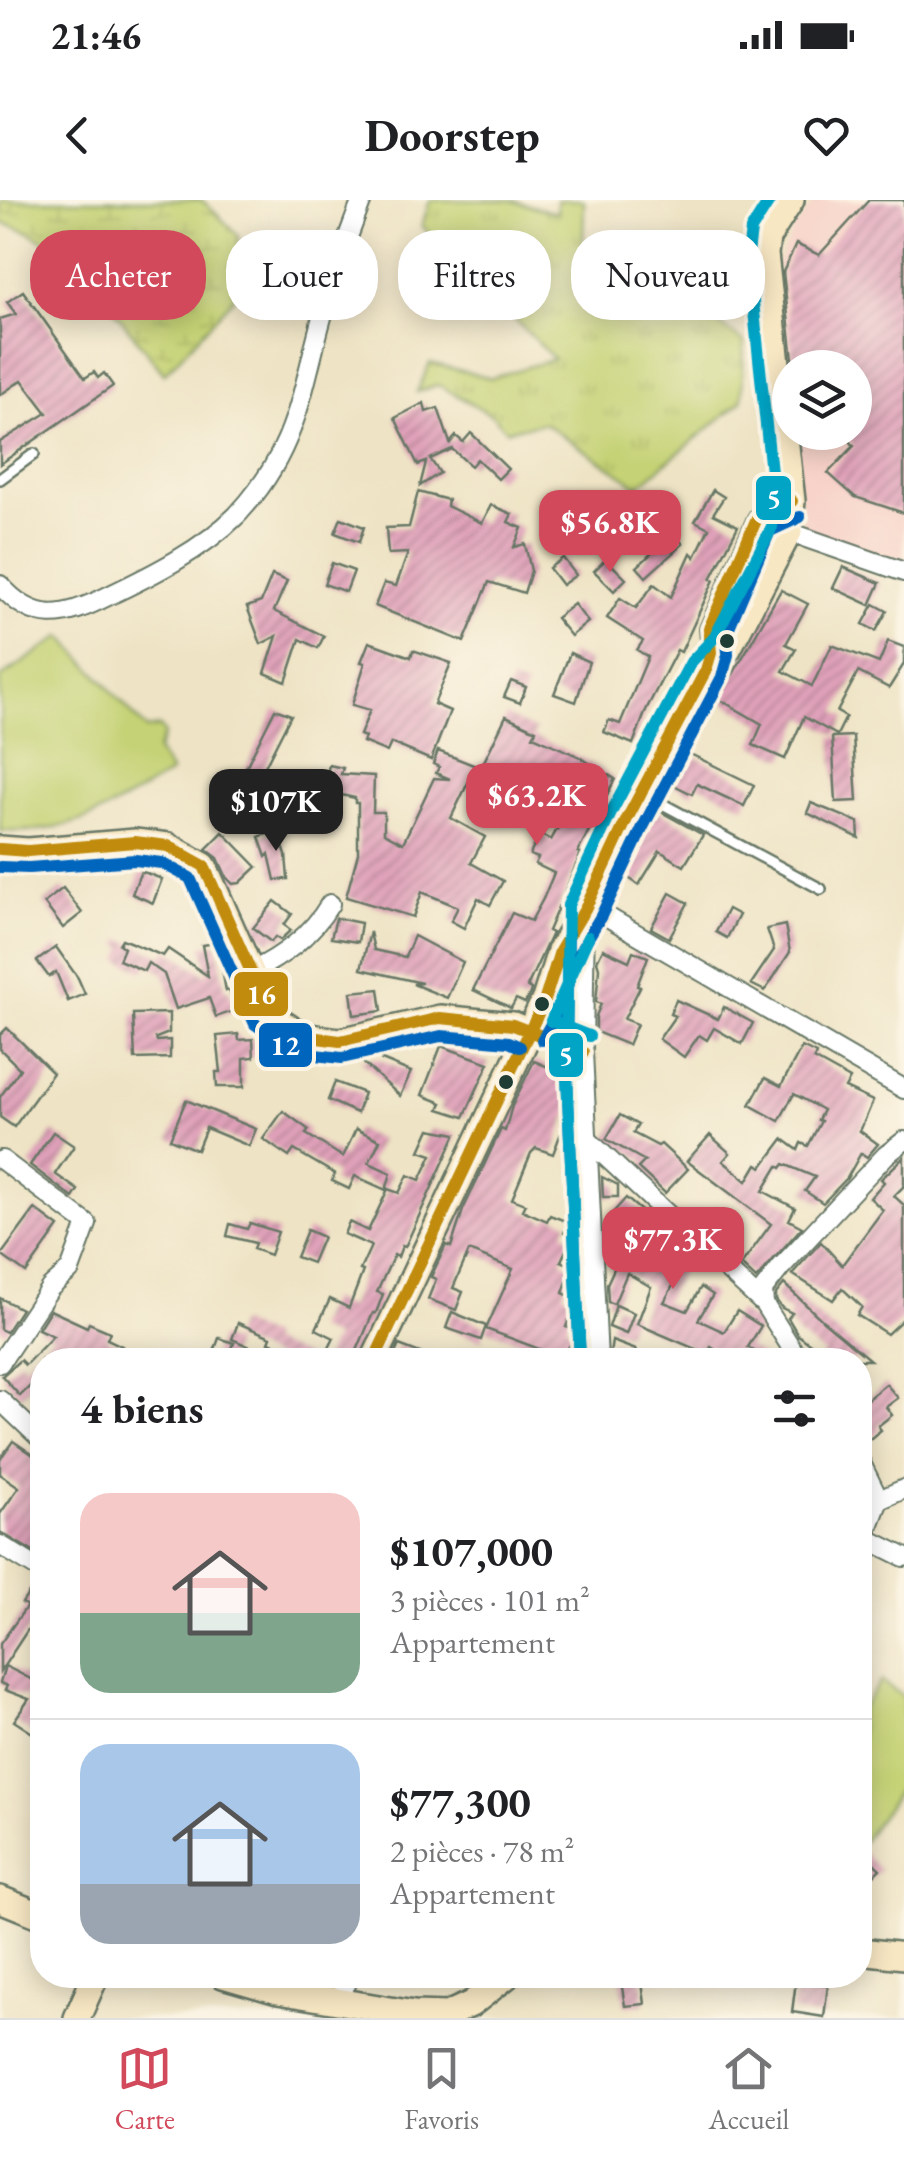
<!DOCTYPE html>
<html lang="fr">
<head>
<meta charset="utf-8">
<style>
	:root { --surface:#fff; --page:#f2f2f2; --text:#202124; --muted:#757577; --line:#e0e0e0; --accent:#d1495b }
	body { margin:0; font-family:"EB Garamond",serif; background:var(--page); color:var(--text); height:100vh; display:flex; flex-direction:column; font-size:38px; white-space:nowrap }
	* { box-sizing:border-box; margin:0 }
	p { font-size:32px; color:var(--muted) }
	.icon { flex:none; width:55px; height:55px; fill:none; stroke:currentColor; stroke-width:2; stroke-linecap:round; stroke-linejoin:round }
	.map { position:relative; flex:1; overflow:hidden }
	.side { position:absolute; left:30px; top:1148px; width:842px; height:640px; display:flex; flex-direction:column; background:var(--surface); border-radius:40px; box-shadow:0 5px 25px #0003 }
	.side>* { flex:none }
	.hud { position:absolute; left:30px; top:30px; width:845px; height:90px; display:flex; gap:20px }
	.controls { position:absolute; left:772px; top:150px; display:grid; gap:20px }
	.controls a { display:grid; place-items:center; width:100px; height:100px; border-radius:50%; background:var(--surface); box-shadow:0 5px 25px #0003; font-size:50px }
	.price { position:absolute; translate:-50% -85px; padding:0 22px; border-radius:20px; background:var(--accent); color:#fff; font-size:32px; line-height:65px; filter:drop-shadow(0 2px 5px #0008) }
	.price::after { content:''; position:absolute; left:50%; top:60px; width:30px; height:22px; margin-left:-15px; background:inherit; clip-path:polygon(0 0,100% 0,50% 100%) }
	.price.current { background:#222; color:#fff }
	ul { padding:0; list-style:none }
	li { display:flex; align-items:center; gap:30px; height:250px; padding:0 50px }
	li+li { border-top:2px solid var(--line) }
	li span { display:grid; place-items:center; flex:none; width:280px; height:200px; border-radius:30px; color:#555 }
	li>.icon { margin-inline-start:auto }
	span .icon { width:120px; height:120px; fill:#fffc; stroke-width:1 }
	li b { font-size:42px }
	h2 { display:flex; justify-content:space-between; align-items:center; height:120px; padding:0 50px; font-size:42px }
	.pill { padding:0 35px; border-radius:40px; background:var(--surface); box-shadow:0 5px 25px #0003; font-size:35px; line-height:90px }
	.pill.current { background:var(--accent); color:#fff }
	.status { display:flex; justify-content:space-between; align-items:center; height:70px; padding:0 50px; background:var(--surface); direction:ltr }
	.status svg { height:28px; fill:currentColor }
	header { display:flex; justify-content:space-between; align-items:center; height:130px; padding:0 50px; background:var(--surface); font-size:45px; font-weight:700 }
	.dock { display:flex; justify-content:space-around; align-items:center; height:140px; border-top:2px solid var(--line); background:var(--surface); font-size:28px; color:var(--muted) }
	.dock a { display:grid; justify-items:center; gap:5px }
	.dock .current { color:var(--accent) }
	.map>svg:first-child { display:block }
	.built { fill:#f7d1c7 }
	.grass { fill:url(#grass-tufts); stroke:#728854; stroke-width:2.5 }
	.wetland { fill:url(#wetland-marsh); stroke:#728854; stroke-width:2.5 }
	.pitch { fill:#c5d274; stroke:#728854; stroke-width:2.5 }
	.building { fill:url(#building-hatch) }
	.lines { fill:none; stroke-linecap:round; stroke-linejoin:round }
	.lane-casing { stroke:#677766; stroke-width:14 }
	.street-casing { stroke:#677766; stroke-width:22 }
	.secondary-casing { stroke:#677766; stroke-width:30 }
	.lane { stroke:#fff; stroke-width:9 }
	.street { stroke:#fff; stroke-width:18 }
	.secondary { stroke:#f8e7c3; stroke-width:25 }
	.bus-1-casing { stroke:#fcf5e5; stroke-width:20 }
	.bus-2-casing { stroke:#fcf5e5; stroke-width:20 }
	.bus-3-casing { stroke:#fcf5e5; stroke-width:20 }
	.bus-1 { stroke:#c18c0d; stroke-width:12 }
	.bus-2 { stroke:#0065bd; stroke-width:12 }
	.bus-3 { stroke:#02a4c6; stroke-width:12 }
	.bus-dot { fill:#1f3d34; stroke:#fcf5e5; stroke-width:4 }
	.line-badge { stroke:#fcf5e5; stroke-width:4 }
	.badge-label { font-size:28px; text-anchor:middle; font-weight:bold; fill:#fff }
</style>
</head>
<body>
<div class="status"><b>21:46</b><svg viewBox="0 0 49 12"><path d="M0 12V9h3v3zM5 12V6h3v6zM10 12V3h3v9zM15 12V0h3v12zM26 1h20v11H26zM47 4h2v5h-2z"/></svg></div>
<header><svg class="icon" aria-label="back" viewBox="0 0 24 24"><path d="M15 5l-7 7 7 7"/></svg>Doorstep<svg class="icon" aria-label="heart" viewBox="0 0 24 24"><path d="M12 20l-8-8c-3-5 5-10 8-4 3-6 11-1 8 4z"/></svg></header>
<div class="map">
<svg width="904" height="1818" viewBox="0 0 904 1818">
	<defs>
		<pattern id="grass-tufts" width="24" height="20" patternUnits="userSpaceOnUse" patternTransform="scale(2.5)"><rect width="24" height="20" fill="#c5d274"/><path d="M3 7l-1-3M5 7V3M7 7l1-3M15 17l-1-3M17 17v-4M19 17l1-3" fill="none" stroke="#a9b565"/></pattern>
		<pattern id="wetland-marsh" width="20" height="14" patternUnits="userSpaceOnUse" patternTransform="scale(2.5)"><rect width="20" height="14" fill="#c5d274"/><path d="M1 5h8M5 5V1M11 12h8M15 12V8" fill="none" stroke="#a9b565"/></pattern>
		<pattern id="building-hatch" width="6" height="6" patternUnits="userSpaceOnUse" patternTransform="scale(2.5)"><rect width="6" height="6" fill="#e0a1b9"/><path d="M-1 1l2-2M0 6l6-6M5 7l2-2" fill="none" stroke="#b58497"/></pattern>
	</defs>
	<rect width="100%" height="100%" fill="#fcf5e5"/>
	<filter id="ink" filterUnits="userSpaceOnUse"><feTurbulence type="fractalNoise" baseFrequency=".01" numOctaves="2"/><feDisplacementMap in="SourceGraphic" scale="20" xChannelSelector="R" yChannelSelector="G"/><feConvolveMatrix kernelMatrix="1 2 1 2 8 2 1 2 1" color-interpolation-filters="sRGB"/></filter>
	<filter id="wash" filterUnits="userSpaceOnUse"><feTurbulence type="fractalNoise" baseFrequency=".0048" numOctaves="4" result="noise"/><feDisplacementMap in="SourceGraphic" scale="40" xChannelSelector="R" yChannelSelector="G"/><feGaussianBlur stdDeviation="2.25" result="paint"/><feColorMatrix in="noise" values="0 0 0 0 0 0 0 0 0 0 0 0 0 0 0 0 0 1.4 0 .05"/><feComposite in="paint" operator="in"/></filter>
	<g filter="url(#wash)">
		<rect width="100%" height="100%" fill="#eee3c4"/>
		<polygon class="built" points="816,0 904,0 904,369 804,335 793,233 855,232 855,168 790,168 790,200 777,64 795,27"/>
		<polygon class="grass" points="430,0 510,0 557,13 557,0 584,0 583,63 666,74 699,88 714,120 744,142 742,201 638,286 544,223 506,230 492,215 438,185 417,192 430,163 491,178 554,159 422,26"/>
		<polygon class="wetland" points="1,0 202,0 239,36 233,99 164,174 71,55 26,31 0,22"/>
		<g class="pitch">
			<path d="M62,436L146,529L160,527L164,534L157,551L171,573C110,609 74,635 0,631V478Z"/>
			<polygon points="881,1481 904,1497 904,1583 863,1641 860,1639 860,1511"/>
		</g>
		<g id="blocks">
			<g class="building">
				<polygon points="869,0 904,0 904,313 855,297 828,273 854,246 843,232 855,232 855,168 794,168 783,72 796,44 819,55"/>
				<polygon points="23,91 85,178 94,172 98,178 104,173 113,186 0,264 0,242 47,213 22,180 0,195 0,119 16,114 7,102"/>
				<polygon points="424,203 426,212 438,208 450,243 456,236 463,242 471,233 508,269 498,279 477,259 471,266 452,249 430,259 440,273 420,286 426,262 418,265 395,218"/>
				<polygon points="713,290 724,297 713,314 738,326 711,379 714,380 681,452 677,450 647,508 633,544 604,532 609,520 620,524 648,457 637,450 643,441 607,418 620,398 636,408 654,384 671,397 691,353 695,357 709,328 695,321"/>
				<polygon points="418,292 448,300 447,306 482,323 491,305 512,314 508,322 522,328 514,347 525,344 531,371 524,393 489,382 464,442 375,406 384,383 396,386 408,353 388,354 386,328 409,327"/>
				<polygon points="601,312 610,322 596,335 587,326"/>
				<polygon points="657,314 683,344 646,377 637,367 652,353 635,333"/>
				<polygon points="341,318 364,327 359,342 335,333"/>
				<polygon points="563,358 576,375 562,385 549,368"/>
				<polygon points="606,359 626,379 614,391 594,371"/>
				<polygon points="332,363 354,371 346,392 324,384"/>
				<polygon points="843,367 880,383 870,405 833,388"/>
				<polygon points="272,375 287,381 274,411 324,436 318,448 300,439 286,482 265,473 277,436 261,444 247,407 261,402"/>
				<polygon points="781,390 808,404 786,444 796,449 783,471 812,486 832,445 879,463 888,441 904,447 904,464 889,488 858,472 837,512 846,517 837,535 804,517 785,559 753,545 762,524 719,499"/>
				<polygon points="574,404 588,422 571,436 556,418"/>
				<polygon points="874,404 887,411 876,431 863,424"/>
				<polygon points="369,442 411,457 413,450 451,463 434,504 450,511 431,560 391,543 387,552 363,542 365,537 360,535 370,510 352,505 365,463 361,462"/>
				<polygon points="570,453 589,462 576,502 554,494"/>
				<polygon points="511,481 526,487 520,503 504,497"/>
				<polygon points="275,509 291,515 260,576 245,569"/>
				<polygon points="506,516 536,530 533,536 578,556 615,579 578,652 581,653 548,731 552,733 527,787 531,789 530,793 525,803 516,799 511,808 473,790 512,713 531,721 543,699 554,673 535,664 538,658 530,655 539,634 551,640 586,577 562,568 536,615 511,602 516,592 478,574"/>
				<polygon points="853,536 857,601 836,602 832,537"/>
				<polygon points="682,550 754,585 744,606 697,584 692,594 666,581"/>
				<polygon points="438,551 476,566 451,618 485,637 471,663 503,681 490,705 478,698 464,728 451,721 458,707 422,692 413,717 346,697 358,653 358,603 355,603 355,598 323,591 329,565 343,568 341,574 374,576 373,612 384,612 384,633 403,643 434,578 450,579 436,573 439,567 433,564"/>
				<polygon points="811,603 858,622 859,638 807,613"/>
				<polygon points="652,607 703,635 684,666 660,651 639,685 624,675 627,671 622,668"/>
				<polygon points="277,630 286,655 288,679 275,680 269,654 266,657 259,637"/>
				<polygon points="223,632 257,667 240,683 233,684 227,678 218,658 206,649"/>
				<polygon points="141,671 162,679 153,703 132,694"/>
				<polygon points="63,688 82,713 63,728 44,703"/>
				<polygon points="670,693 688,703 669,738 651,728"/>
				<polygon points="275,701 292,714 284,725 291,730 280,740 275,737 271,742 253,728"/>
				<polygon points="728,709 739,715 727,738 716,732"/>
				<polygon points="336,718 361,723 358,742 331,738"/>
				<polygon points="785,725 790,752 765,791 751,784 774,750 767,729"/>
				<polygon points="370,732 374,750 405,757 414,736 463,762 447,798 413,784 422,783 361,769"/>
				<polygon points="122,739 163,756 168,749 208,776 202,745 217,743 226,791 229,790 236,810 216,817 209,798 176,809 164,774 148,763 144,771 119,760 124,748 119,744"/>
				<polygon points="56,747 78,778 85,794 68,801 56,772 49,777 37,761"/>
				<polygon points="603,749 629,761 633,751 648,757 637,786 640,787 624,819 637,824 628,845 596,832 596,816 601,804 596,802 599,768 597,761"/>
				<polygon points="379,789 382,811 354,815 351,792"/>
				<polygon points="676,800 718,819 724,807 753,823 742,844 714,828 707,840 699,835 684,857 659,839 675,816 670,814"/>
				<polygon points="169,813 169,833 156,838 157,841 170,840 170,858 135,859 133,814"/>
				<polygon points="7,828 53,873 14,927 0,917 0,897 20,869 0,849 0,835"/>
				<polygon points="238,834 239,840 253,839 254,857 244,858 244,887 217,887 216,872 221,872 217,836"/>
				<polygon points="441,846 489,863 464,917 439,909 442,903 422,895"/>
				<polygon points="802,847 816,854 814,859 850,879 845,888 873,901 860,931 878,944 867,957 861,953 847,978 823,1003 805,991 815,977 784,964 781,968 778,966 763,991 795,1008 789,1020 802,1027 756,1079 741,1065 771,1024 687,961 710,935 730,953 723,961 747,981 757,964 762,967 783,939 798,950 801,943 808,946 821,921 818,920 823,910 794,894 779,921 750,905 765,878 781,886"/>
				<polygon points="377,858 411,872 400,896 360,860"/>
				<polygon points="534,861 572,877 573,901 553,954 536,948 531,953 512,999 525,1004 522,1010 547,1021 550,1015 568,1022 564,1033 572,1037 561,1061 572,1066 563,1093 577,1099 566,1127 577,1131 563,1158 486,1129 513,1069 469,1051 453,1088 463,1092 456,1110 428,1099 436,1079 431,1077 446,1045 451,1047 463,1010 501,929 505,931 512,906"/>
				<polygon points="335,882 364,893 357,913 328,900"/>
				<polygon points="186,900 256,929 249,946 206,928 197,950 170,939"/>
				<polygon points="283,911 309,930 306,934 343,957 356,929 380,940 369,963 391,973 386,990 355,976 349,989 332,981 335,974 294,950 289,957 263,939"/>
				<polygon points="620,915 638,925 633,933 658,946 661,944 688,969 665,993 638,968 645,961 606,939"/>
				<polygon points="430,929 456,934 405,1047 402,1046 398,1057 394,1055 377,1092 383,1094 376,1113 373,1113 353,1160 323,1160 334,1138 316,1129 330,1099 349,1108 363,1071 360,1070 371,1046 344,1034 349,1022 368,1031 388,989 399,993 408,975 420,980 432,955 420,951"/>
				<polygon points="53,932 74,946 55,974 78,990 73,998 30,965"/>
				<polygon points="904,957 904,986 894,996 904,1005 904,1118 887,1134 857,1115 862,1107 842,1088 833,1100 792,1074 821,1042 842,1065 883,1010 870,998 884,982 881,979"/>
				<polygon points="602,977 618,985 618,997 603,997"/>
				<polygon points="626,998 652,1020 643,1030 678,1048 681,1044 691,1053 664,1102 687,1111 701,1087 713,1095 698,1120 724,1132 737,1111 761,1126 748,1147 768,1160 732,1160 711,1147 707,1154 637,1124 651,1087 627,1073 614,1104 608,1102 607,1084 630,1034 609,1017"/>
				<polygon points="35,1009 59,1027 26,1073 1,1055"/>
				<polygon points="250,1023 278,1032 270,1055 253,1049 255,1043 227,1036 230,1024 247,1029"/>
				<polygon points="307,1030 323,1037 312,1063 296,1057"/>
				<polygon points="784,1084 822,1120 870,1160 818,1160 824,1154 798,1135 788,1118 792,1113 782,1108 776,1100 776,1094"/>
				<polygon points="0,1098 21,1109 6,1132 0,1129"/>
				<polygon points="616,1105 634,1113 626,1134 609,1127"/>
				<polygon points="50,1110 87,1127 89,1123 110,1132 107,1139 122,1146 116,1160 42,1160 42,1175 20,1196 2,1176 20,1160 25,1165 53,1136 38,1129"/>
				<polygon points="452,1112 486,1126 481,1140 446,1128"/>
				<polygon points="238,1123 271,1137 269,1142 313,1160 280,1160 232,1139"/>
				<polygon points="219,1138 234,1143 228,1160 211,1160"/>
				<polygon points="612,1141 636,1150 632,1160 610,1154"/>
				<polygon points="399,1145 436,1159 436,1160 392,1160"/>
				<polygon points="886,1184 898,1198 886,1207 892,1215 878,1226 881,1230 866,1242 860,1235 860,1205"/>
				<polygon points="13,1241 42,1261 42,1357 0,1332 0,1314 19,1287 0,1274 0,1259"/>
				<polygon points="36,1382 42,1383 42,1408 0,1472 0,1444 27,1406 22,1403"/>
				<polygon points="5,1466 39,1483 42,1477 42,1521 34,1534 14,1521 29,1499 5,1490 7,1486 0,1483"/>
				<polygon points="860,1650 880,1669 860,1689"/>
				<polygon points="620,1775 641,1775 645,1804 625,1806"/>
				<polygon points="796,1781 828,1785 824,1817 792,1812"/>
			</g>
		</g>
	</g>
	<g filter="url(#ink)">
		<use href="#blocks" fill-opacity="0" stroke="#677766" stroke-width="2.5"/>
		<g class="lines">
			<defs>
				<g id="lane">
					<polyline points="0,279 34,254"/>
					<polyline points="644,594 821,689"/>
				</g>
				<g id="street">
					<polyline points="789,332 904,372"/>
					<path d="M0,385C35,425 64,418 108,396C152,375 202,350 237,315C303,245 302,179 329,93C338,62 350,31 362,0"/>
					<polyline points="707,468 711,453 709,429 757,318 792,301"/>
					<polyline points="587,705 904,889"/>
					<polyline points="585,711 583,852 598,1160"/>
					<path d="M251,772C283,756 311,736 330,704"/>
					<polyline points="527,831 583,852"/>
					<polyline points="590,942 764,1104 799,1160"/>
					<polyline points="764,1104 763,1090 781,1067 886,955 904,941"/>
					<polyline points="0,1163 50,1088 70,1070 87,1024 2,960"/>
					<polyline points="0,1200 42,1240"/>
					<polyline points="860,1261 879,1300 860,1349"/>
					<polyline points="879,1300 904,1289"/>
					<polyline points="860,1335 904,1357"/>
					<polyline points="0,1345 42,1371"/>
					<polyline points="335,1801 352,1775"/>
				</g>
				<g id="secondary">
					<polyline points="0,649 28,651 135,642 168,646 204,666 270,815 302,836 340,841 440,818 513,825 527,831"/>
					<polyline points="374,1160 545,799 560,751 585,709 627,619 706,470 728,449 789,332 792,301 765,54 767,38 791,0"/>
					<polyline points="0,1699 42,1716"/>
					<polyline points="860,1751 904,1756"/>
					<polyline points="223,1775 278,1791 414,1814 447,1815 471,1804 508,1775"/>
					<polyline points="77,1818 96,1775"/>
				</g>
			</defs>
			<use href="#lane" class="lane-casing"/>
			<use href="#street" class="street-casing"/>
			<use href="#secondary" class="secondary-casing"/>
			<use href="#lane" class="lane"/>
			<use href="#street" class="street"/>
			<use href="#secondary" class="secondary"/>
			<defs>
				<g id="bus-1">
					<polyline points="0,649 28,651 135,642 168,646 204,666 270,815 302,836 340,841 440,818 513,825 583,852"/>
					<polyline points="374,1160 545,799 560,751 585,709 627,619 706,470 711,453 709,429 757,318 792,301"/>
				</g>
				<g id="bus-2">
					<polyline points="0,667 29,668 135,660 162,663 190,678 255,824 297,853 342,858 441,836 509,842 520,847"/>
					<polyline points="568,733 566,853 580,1160"/>
					<polyline points="542,840 561,806 576,758 601,716 643,627 722,477 728,455 727,432 770,331 800,317"/>
				</g>
				<g id="bus-3">
					<polyline points="588,737 551,821 589,836"/>
					<polyline points="580,1160 566,853 568,705 612,611 691,462 714,438 754,362 772,327 774,301 748,54 751,30 770,0"/>
				</g>
			</defs>
			<use href="#bus-1" class="bus-1-casing"/>
			<use href="#bus-2" class="bus-2-casing"/>
			<use href="#bus-3" class="bus-3-casing"/>
			<use href="#bus-1" class="bus-1"/>
			<use href="#bus-2" class="bus-2"/>
			<use href="#bus-3" class="bus-3"/>
		</g>
	</g>
	<g class="bus-dot">
		<circle cx="727" cy="441" r="9"/>
		<circle cx="542" cy="804" r="9"/>
		<circle cx="506" cy="882" r="9"/>
	</g>
	<g class="line-badge">
		<rect x="754" y="274" width="39" height="48" rx="10" fill="#02a4c6"/>
		<rect x="232" y="770" width="58" height="48" rx="10" fill="#c18c0d"/>
		<rect x="257" y="821" width="57" height="48" rx="10" fill="#0065bd"/>
		<rect x="547" y="831" width="38" height="48" rx="10" fill="#02a4c6"/>
	</g>
	<g class="badge-label">
		<text x="774" y="308">5</text>
		<text x="261" y="804">16</text>
		<text x="285" y="855">12</text>
		<text x="566" y="865">5</text>
	</g>
</svg>
<div class="controls">
<a><svg class="icon" aria-label="layers" viewBox="0 0 24 24"><path d="M12 4l9 5-9 5-9-5zM3 14l9 5 9-5"/></svg></a>
</div>
<b class="price" style="left:610px;top:375px">$56.8K</b>
<b class="price" style="left:537px;top:648px">$63.2K</b>
<b class="price current" style="left:276px;top:654px">$107K</b>
<b class="price" style="left:673px;top:1092px">$77.3K</b>
<div class="hud">
<a class="pill current">Acheter</a>
<a class="pill">Louer</a>
<a class="pill">Filtres</a>
<a class="pill">Nouveau</a>
</div>
<section class="side">
<h2>4 biens<svg class="icon" aria-label="filters" viewBox="0 0 24 24"><path d="M4 7h16M4 17h16"/><circle cx="9" cy="7" r="2"/><circle cx="15" cy="17" r="2"/></svg></h2>
<ul>
<li><span style="background:linear-gradient(#f6c9c9 60%,#7fa58c 0)"><svg class="icon" aria-label="home" viewBox="0 0 24 24"><path d="M3 11l9-7 9 7M6 9v11h12V9"/></svg></span><div><b>$107,000</b><p>3 pièces · 101 m²</p><p>Appartement</p></div></li>
<li><span style="background:linear-gradient(#a9c7e8 70%,#9aa5b1 0)"><svg class="icon" aria-label="home" viewBox="0 0 24 24"><path d="M3 11l9-7 9 7M6 9v11h12V9"/></svg></span><div><b>$77,300</b><p>2 pièces · 78 m²</p><p>Appartement</p></div></li>
</ul>
</section>
</div>
<nav class="dock">
<a class="current"><svg class="icon" aria-label="map" viewBox="0 0 24 24"><path d="M3 6l6-2 6 2 6-2v14l-6 2-6-2-6 2zM9 4v14M15 6v14"/></svg>Carte</a>
<a><svg class="icon" aria-label="saved" viewBox="0 0 24 24"><path d="M7 4h10v16l-5-4-5 4z"/></svg>Favoris</a>
<a><svg class="icon" aria-label="home" viewBox="0 0 24 24"><path d="M3 11l9-7 9 7M6 9v11h12V9"/></svg>Accueil</a>
</nav>
</body>
</html>
